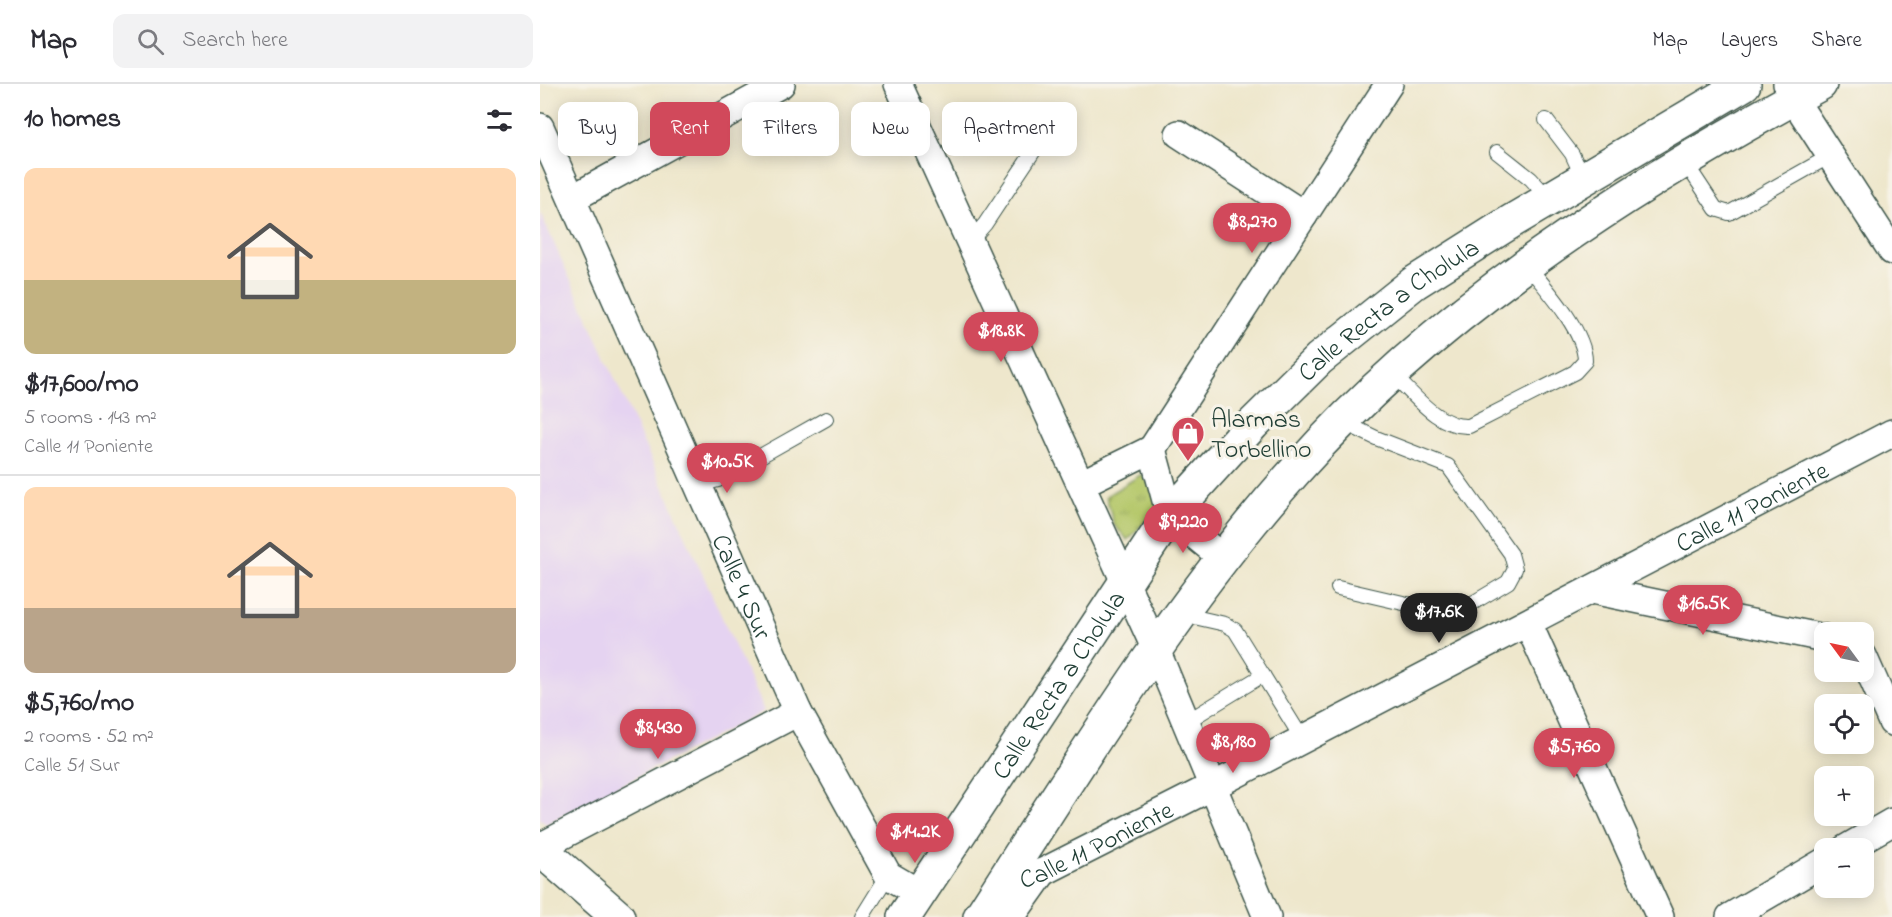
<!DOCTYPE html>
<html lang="en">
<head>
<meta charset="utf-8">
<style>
	:root { --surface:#fff; --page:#f2f2f3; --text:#2b2b33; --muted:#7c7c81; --line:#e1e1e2; --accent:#d1495b }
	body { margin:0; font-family:"Indie Flower",sans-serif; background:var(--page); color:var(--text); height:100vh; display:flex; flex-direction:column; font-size:22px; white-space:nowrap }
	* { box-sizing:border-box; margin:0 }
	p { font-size:20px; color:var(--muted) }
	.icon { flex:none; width:33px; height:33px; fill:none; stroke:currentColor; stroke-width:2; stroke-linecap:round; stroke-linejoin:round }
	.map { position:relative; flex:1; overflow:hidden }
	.panel { display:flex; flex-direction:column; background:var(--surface); width:540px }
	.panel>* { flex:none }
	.guide { position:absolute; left:18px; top:18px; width:570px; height:54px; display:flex; gap:12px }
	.needle { width:39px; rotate:303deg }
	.fabs { position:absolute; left:1274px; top:538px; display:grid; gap:12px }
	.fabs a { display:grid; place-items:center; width:60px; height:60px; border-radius:12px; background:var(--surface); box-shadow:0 3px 15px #0003; font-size:30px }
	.price { position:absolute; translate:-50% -51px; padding:0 14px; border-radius:21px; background:var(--accent); color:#fff; font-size:20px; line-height:39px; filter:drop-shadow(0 2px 3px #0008) }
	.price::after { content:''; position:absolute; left:50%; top:36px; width:18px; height:14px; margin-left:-9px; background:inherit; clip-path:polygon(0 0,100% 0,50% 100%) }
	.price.on { background:#222; color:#fff }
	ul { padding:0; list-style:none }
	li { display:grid; align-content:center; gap:12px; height:318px; padding:0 24px }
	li+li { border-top:2px solid var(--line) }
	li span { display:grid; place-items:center; height:186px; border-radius:12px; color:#555 }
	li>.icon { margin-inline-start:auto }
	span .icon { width:108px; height:108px; fill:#fffc; stroke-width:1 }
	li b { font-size:26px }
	h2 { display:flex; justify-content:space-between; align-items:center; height:72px; padding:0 24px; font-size:26px }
	.tag { padding:0 21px; border-radius:12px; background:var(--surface); box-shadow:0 3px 15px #0003; font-size:21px; line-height:54px }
	.tag.on { background:var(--accent); color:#fff }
	header { display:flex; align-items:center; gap:36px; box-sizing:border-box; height:84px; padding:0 30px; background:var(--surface); border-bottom:2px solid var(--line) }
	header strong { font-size:28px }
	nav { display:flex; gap:33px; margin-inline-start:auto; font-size:21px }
	.search { width:420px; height:54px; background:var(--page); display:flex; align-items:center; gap:15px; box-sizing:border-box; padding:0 21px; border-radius:12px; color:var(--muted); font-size:22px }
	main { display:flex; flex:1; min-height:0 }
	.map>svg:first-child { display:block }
	.built { fill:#e5d3f1 }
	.grass { fill:url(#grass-tufts); stroke:#6a8250; stroke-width:1.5 }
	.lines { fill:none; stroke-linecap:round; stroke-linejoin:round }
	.lane-casing { stroke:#3e564b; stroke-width:16 }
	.street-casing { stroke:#3e564b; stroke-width:30 }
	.secondary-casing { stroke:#3e564b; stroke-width:36 }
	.primary-casing { stroke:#3e564b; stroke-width:36 }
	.lane { stroke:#fff; stroke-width:14 }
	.street { stroke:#fff; stroke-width:27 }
	.secondary { stroke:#fff; stroke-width:33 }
	.primary { stroke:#fff; stroke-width:33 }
	.labels { text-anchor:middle; stroke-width:6; stroke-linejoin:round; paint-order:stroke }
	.street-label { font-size:26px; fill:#1f3d34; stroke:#f7f3e8 }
	.poi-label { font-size:26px; fill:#1f3d34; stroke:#f7f3e8; text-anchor:start }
</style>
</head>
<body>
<header>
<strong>Map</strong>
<div class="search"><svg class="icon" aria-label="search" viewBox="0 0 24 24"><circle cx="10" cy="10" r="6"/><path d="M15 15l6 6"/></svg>Search here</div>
<nav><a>Map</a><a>Layers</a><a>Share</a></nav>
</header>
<main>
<section class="panel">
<h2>10 homes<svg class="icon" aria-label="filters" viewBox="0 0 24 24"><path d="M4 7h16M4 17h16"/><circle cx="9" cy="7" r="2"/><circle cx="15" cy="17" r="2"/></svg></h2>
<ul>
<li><span style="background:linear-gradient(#ffd9b3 60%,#c2b280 0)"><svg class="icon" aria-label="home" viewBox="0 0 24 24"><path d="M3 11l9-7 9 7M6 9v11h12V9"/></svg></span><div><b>$17,600/mo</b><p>5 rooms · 143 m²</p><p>Calle 11 Poniente</p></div></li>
<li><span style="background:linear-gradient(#ffd9b3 65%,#b9a48a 0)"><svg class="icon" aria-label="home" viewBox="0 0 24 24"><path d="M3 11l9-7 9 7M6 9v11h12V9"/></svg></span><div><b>$5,760/mo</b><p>2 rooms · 52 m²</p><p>Calle 51 Sur</p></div></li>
</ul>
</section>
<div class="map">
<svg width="1352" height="833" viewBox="0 0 1352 833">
	<defs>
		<pattern id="grass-tufts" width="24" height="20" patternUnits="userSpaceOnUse" patternTransform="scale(1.5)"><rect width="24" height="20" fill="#b5c86b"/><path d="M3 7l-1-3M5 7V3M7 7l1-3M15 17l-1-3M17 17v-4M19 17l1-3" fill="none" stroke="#93a459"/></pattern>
	</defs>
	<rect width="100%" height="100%" fill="#f7f3e8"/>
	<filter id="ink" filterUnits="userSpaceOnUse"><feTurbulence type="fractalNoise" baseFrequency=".0167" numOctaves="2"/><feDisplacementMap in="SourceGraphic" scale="12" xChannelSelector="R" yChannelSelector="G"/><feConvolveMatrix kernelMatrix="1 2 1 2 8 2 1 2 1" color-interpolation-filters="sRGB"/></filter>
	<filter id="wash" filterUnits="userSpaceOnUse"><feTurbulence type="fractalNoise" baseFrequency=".008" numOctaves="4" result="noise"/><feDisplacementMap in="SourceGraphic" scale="24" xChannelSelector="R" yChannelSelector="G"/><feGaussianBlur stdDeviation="1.35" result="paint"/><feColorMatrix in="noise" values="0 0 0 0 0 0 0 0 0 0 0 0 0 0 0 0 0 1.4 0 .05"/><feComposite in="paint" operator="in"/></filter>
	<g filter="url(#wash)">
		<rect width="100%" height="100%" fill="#eee7cc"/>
		<polygon class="built" points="0,128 224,627 6,740 0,735"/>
		<polygon class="grass" points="602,390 617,412 616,426 588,456 574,441 566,412"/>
	</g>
	<g filter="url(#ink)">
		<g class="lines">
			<defs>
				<g id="lane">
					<polyline points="1006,36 1032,70 1043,94"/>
					<polyline points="957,68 991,95 1009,115"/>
					<polyline points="1145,78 1176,125 1189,129 1290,72"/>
					<polyline points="430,157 445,140 507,47"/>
					<path d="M852,290C874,310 898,344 929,342L1035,288L1045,277C1045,247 1005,203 986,180"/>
					<polyline points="159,401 178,396 286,335"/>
					<polyline points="798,504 889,525 921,526 968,498 975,485 971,470 908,382 836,354 803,338"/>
					<polyline points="641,530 685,540 695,546 763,656"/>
					<polyline points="646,638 723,591"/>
					<polyline points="322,833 348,791"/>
				</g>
				<g id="street">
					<polyline points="358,0 616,566 727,833"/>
					<polyline points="1247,0 1253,14 1352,167"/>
					<path id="s1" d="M0,43L258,628L348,791L379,809"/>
					<polyline points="639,50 764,131"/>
					<polyline points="33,114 241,0"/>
					<polyline points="612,365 849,0"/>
					<polyline points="612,365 630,431 684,475"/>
					<polyline points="541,400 612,365"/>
					<polyline points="1052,506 1284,554"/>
					<polyline points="988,539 1120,833"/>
					<polyline points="1323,572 1352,638"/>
					<polyline points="0,763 258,628"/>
					<polyline points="1305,765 1352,738"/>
					<path id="s2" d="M460,803L503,788L673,702L1352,349"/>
					<polyline points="471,833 503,788"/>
					<polyline points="1190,833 1284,778"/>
				</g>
				<polyline id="secondary" points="0,765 78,833"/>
				<g id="primary">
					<path id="s3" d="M364,833L630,431L713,340L779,275L874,199L972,137L1204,0"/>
					<path d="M440,833C539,680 635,521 757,385C900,224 1092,101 1280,0"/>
				</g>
			</defs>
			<use href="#lane" class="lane-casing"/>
			<use href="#street" class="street-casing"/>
			<use href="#secondary" class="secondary-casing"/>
			<use href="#primary" class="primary-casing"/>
			<use href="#lane" class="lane"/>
			<use href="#street" class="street"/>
			<use href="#secondary" class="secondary"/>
			<use href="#primary" class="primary"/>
		</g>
	</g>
	<defs>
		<symbol id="shop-pin" viewBox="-11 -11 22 30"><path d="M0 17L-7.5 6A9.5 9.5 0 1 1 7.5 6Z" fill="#d1495b" stroke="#f7f3e8"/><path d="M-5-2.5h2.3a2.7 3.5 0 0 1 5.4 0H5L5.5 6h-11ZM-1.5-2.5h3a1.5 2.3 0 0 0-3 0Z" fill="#fff"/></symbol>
	</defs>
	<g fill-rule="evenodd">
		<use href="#shop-pin" x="629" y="330" width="38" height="52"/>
	</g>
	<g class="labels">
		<g class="street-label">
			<text dy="9" stroke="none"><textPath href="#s3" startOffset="783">Calle Recta a Cholula</textPath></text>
			<text dy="9" stroke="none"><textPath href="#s2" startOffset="843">Calle 11 Poniente</textPath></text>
			<text dy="9" stroke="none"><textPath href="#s1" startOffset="502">Calle 4 Sur</textPath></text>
			<text dy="9" stroke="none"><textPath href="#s3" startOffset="279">Calle Recta a Cholula</textPath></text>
			<text dy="9" stroke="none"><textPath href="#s2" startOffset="105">Calle 11 Poniente</textPath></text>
		</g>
		<g class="poi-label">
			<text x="671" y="343">Alarmas<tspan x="671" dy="30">Torbellino</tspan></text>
		</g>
	</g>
</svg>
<div class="fabs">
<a><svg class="needle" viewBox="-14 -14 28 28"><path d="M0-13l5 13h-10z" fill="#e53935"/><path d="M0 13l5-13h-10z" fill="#7c7c81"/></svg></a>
<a><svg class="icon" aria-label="locate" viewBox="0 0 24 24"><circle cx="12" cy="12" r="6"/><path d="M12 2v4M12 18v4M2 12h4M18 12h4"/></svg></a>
<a>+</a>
<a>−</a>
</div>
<b class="price" style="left:712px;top:170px">$8,270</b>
<b class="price" style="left:461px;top:279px">$18.8K</b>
<b class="price" style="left:187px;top:410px">$10.5K</b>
<b class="price" style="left:643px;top:470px">$9,220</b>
<b class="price" style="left:1163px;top:552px">$16.5K</b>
<b class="price on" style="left:899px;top:560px">$17.6K</b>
<b class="price" style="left:118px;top:676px">$8,430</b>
<b class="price" style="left:693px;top:690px">$8,180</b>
<b class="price" style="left:1034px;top:695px">$5,760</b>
<b class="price" style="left:375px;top:780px">$14.2K</b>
<div class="guide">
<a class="tag">Buy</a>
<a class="tag on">Rent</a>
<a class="tag">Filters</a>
<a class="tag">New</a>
<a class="tag">Apartment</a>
</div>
</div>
</main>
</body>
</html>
